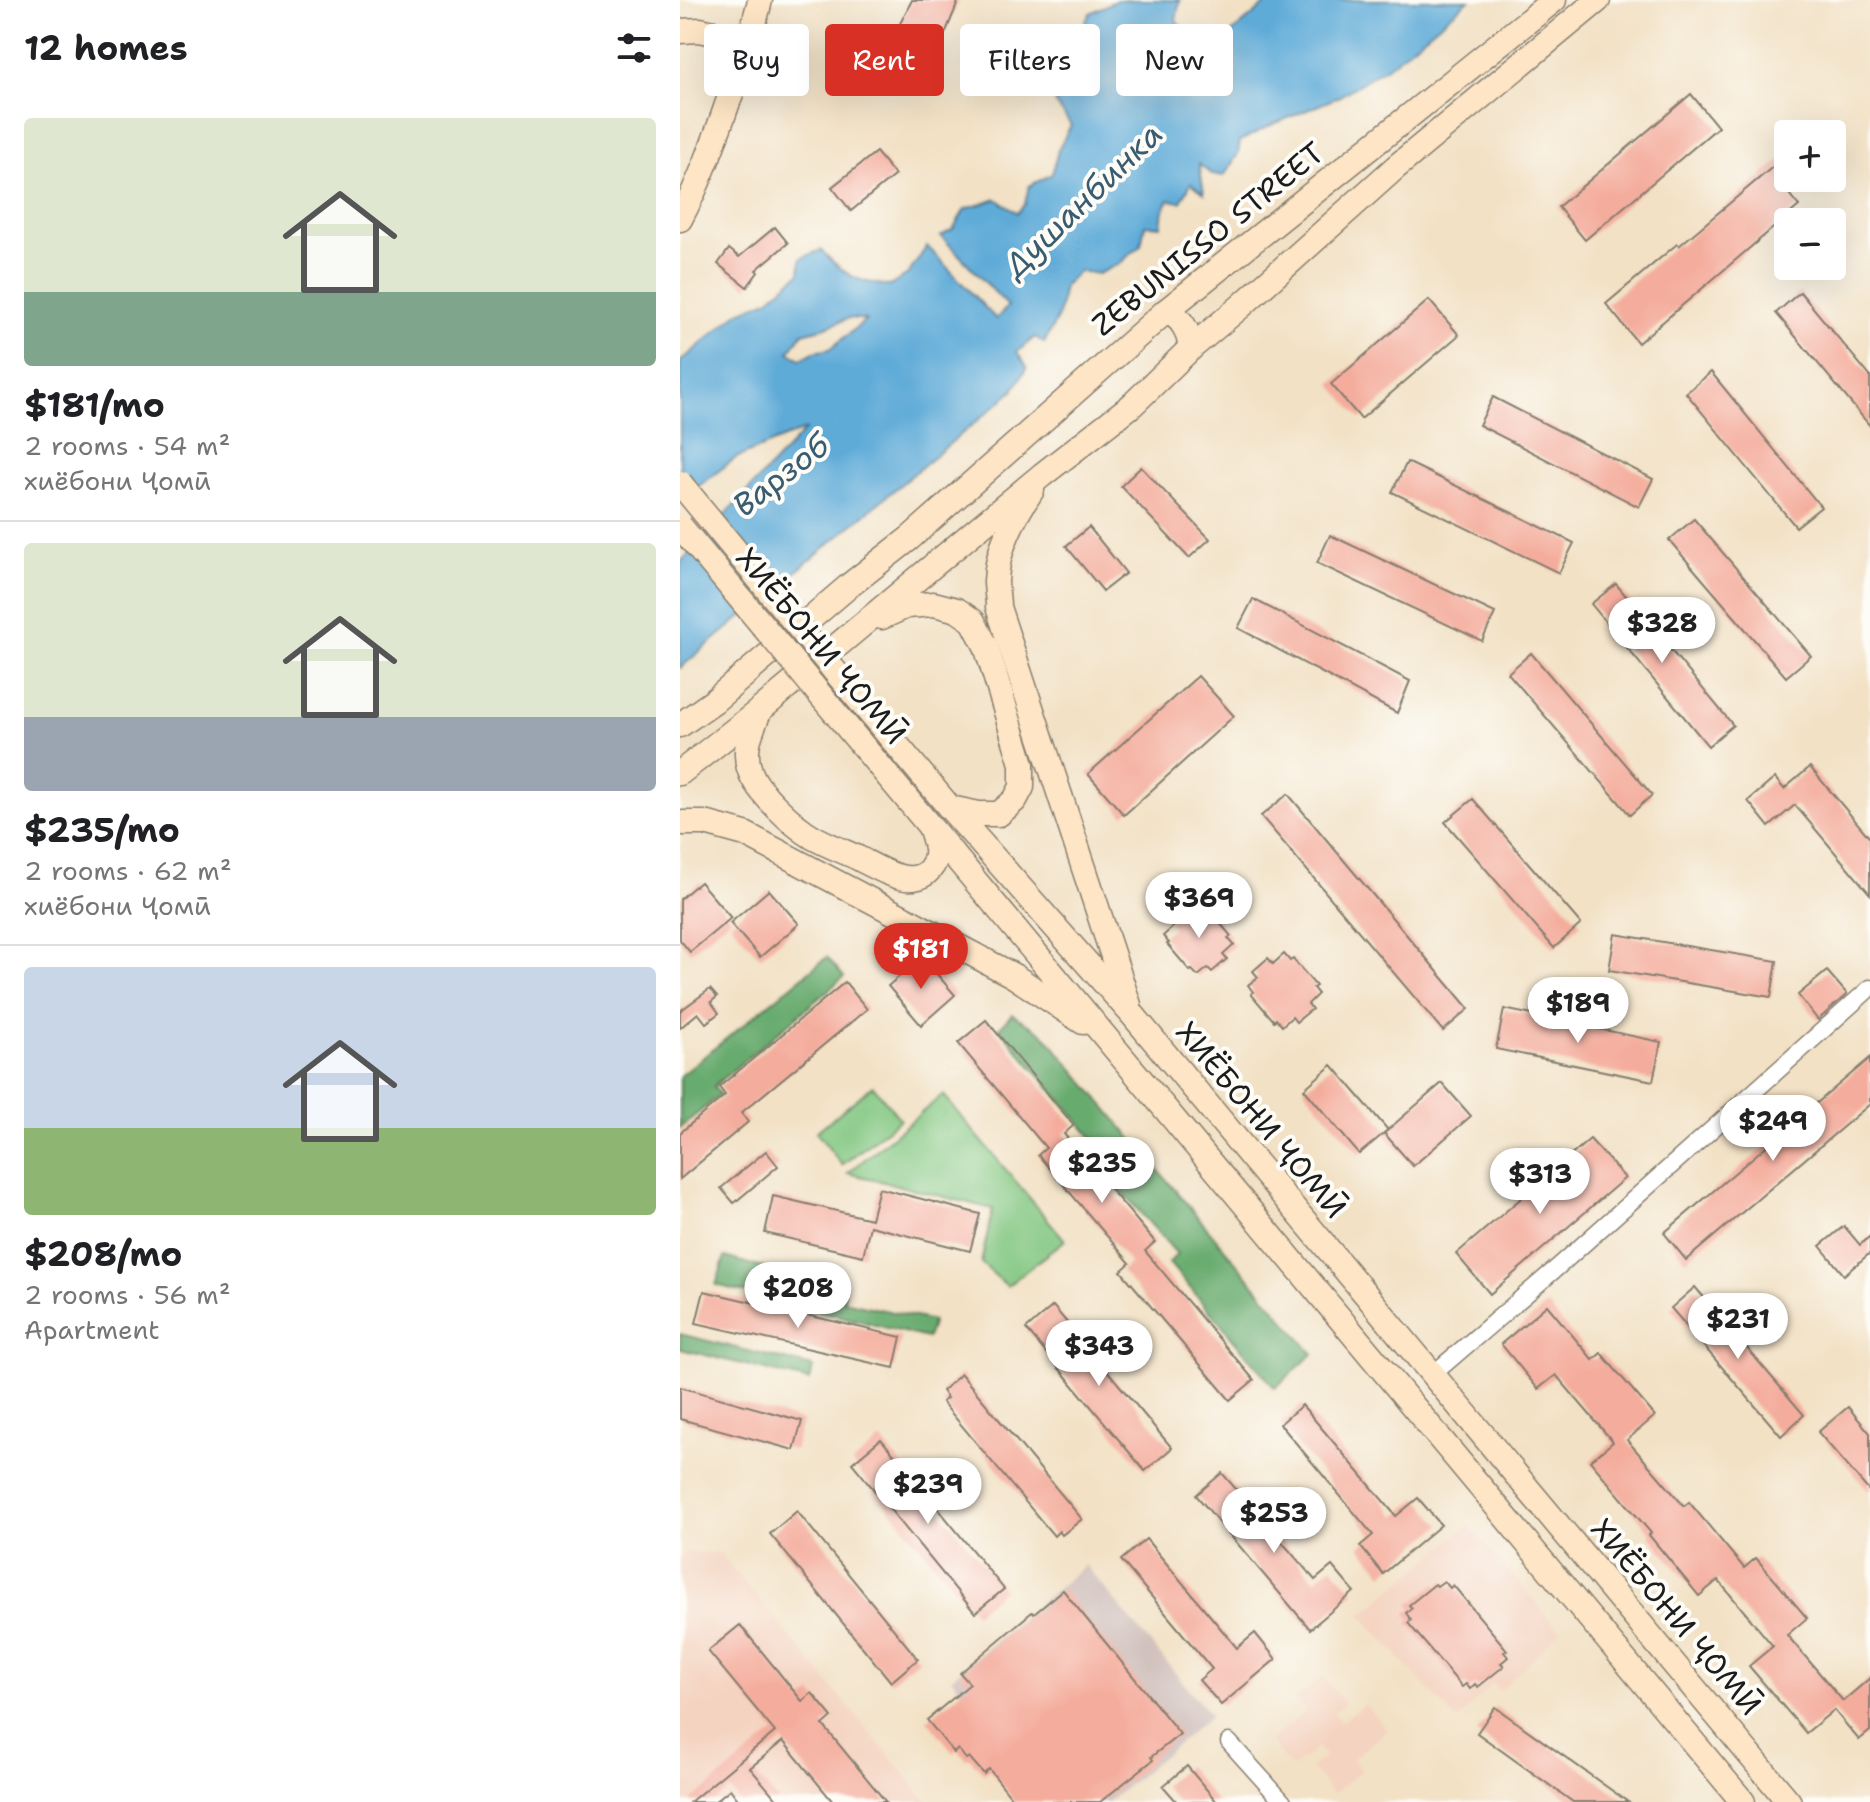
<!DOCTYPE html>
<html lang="en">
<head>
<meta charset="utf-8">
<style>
	:root { --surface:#fff; --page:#f2f2f2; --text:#202124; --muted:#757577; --line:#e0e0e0; --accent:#d93025 }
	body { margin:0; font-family:"Shantell Sans",sans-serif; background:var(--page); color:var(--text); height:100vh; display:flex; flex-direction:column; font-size:30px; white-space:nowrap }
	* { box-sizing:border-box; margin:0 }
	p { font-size:26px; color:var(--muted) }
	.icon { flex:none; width:44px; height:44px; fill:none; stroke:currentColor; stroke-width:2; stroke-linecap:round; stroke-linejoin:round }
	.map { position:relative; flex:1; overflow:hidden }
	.details { display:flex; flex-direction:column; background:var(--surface); width:680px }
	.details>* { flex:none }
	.banner { position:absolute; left:24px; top:24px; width:760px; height:72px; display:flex; gap:16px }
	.tools { position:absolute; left:1094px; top:120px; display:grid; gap:16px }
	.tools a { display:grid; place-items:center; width:72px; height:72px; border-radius:8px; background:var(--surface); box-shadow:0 8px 32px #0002; font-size:40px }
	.price { position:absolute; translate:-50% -68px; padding:0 18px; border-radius:28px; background:#fff; color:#222; font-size:26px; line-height:52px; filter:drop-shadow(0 2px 4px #0008) }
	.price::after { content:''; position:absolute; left:50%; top:48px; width:24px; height:18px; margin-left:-12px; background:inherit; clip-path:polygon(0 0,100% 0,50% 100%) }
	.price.current { background:var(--accent); color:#fff }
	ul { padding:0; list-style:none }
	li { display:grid; align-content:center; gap:16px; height:424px; padding:0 24px }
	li+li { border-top:2px solid var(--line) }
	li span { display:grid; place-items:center; height:248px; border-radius:8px; color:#555 }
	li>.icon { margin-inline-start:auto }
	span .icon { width:144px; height:144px; fill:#fffc; stroke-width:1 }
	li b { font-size:34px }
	h2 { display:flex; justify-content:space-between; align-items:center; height:96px; padding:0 24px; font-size:34px }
	.pill { padding:0 28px; border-radius:8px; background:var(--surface); box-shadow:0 8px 32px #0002; font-size:28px; line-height:72px }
	.pill.current { background:var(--accent); color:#fff }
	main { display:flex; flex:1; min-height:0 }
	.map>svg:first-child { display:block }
	.built { fill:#f4d3c0 }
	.industrial { fill:#d0c0bc }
	.green { fill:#81c680; stroke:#4e714e; stroke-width:2 }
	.forest { fill:#68ab6e; stroke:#426445; stroke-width:2 }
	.water { fill:#5fabd8; stroke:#3e647a; stroke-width:2; fill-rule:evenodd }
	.building { fill:#f4ad9d }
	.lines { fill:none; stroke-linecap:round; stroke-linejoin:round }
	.street-casing { stroke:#877e70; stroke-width:19 }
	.secondary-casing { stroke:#877e70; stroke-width:27 }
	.street { stroke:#fff; stroke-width:16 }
	.secondary { stroke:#fde5c5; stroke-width:24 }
	.secondary-bridge-casing { stroke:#877e70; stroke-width:27; stroke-linecap:butt }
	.secondary-bridge { stroke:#fde5c5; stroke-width:24 }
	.labels { text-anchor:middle; stroke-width:8; stroke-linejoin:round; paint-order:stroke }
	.street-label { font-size:30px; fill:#1c1c1c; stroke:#fdfcf7 }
	.water-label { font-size:32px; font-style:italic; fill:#3a5c71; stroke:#fdfcf7 }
</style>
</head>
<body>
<main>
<section class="details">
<h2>12 homes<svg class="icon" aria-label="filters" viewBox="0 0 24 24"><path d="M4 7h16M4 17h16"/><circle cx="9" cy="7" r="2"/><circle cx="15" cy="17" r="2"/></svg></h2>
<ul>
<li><span style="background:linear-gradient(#dfe7d0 70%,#7fa58c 0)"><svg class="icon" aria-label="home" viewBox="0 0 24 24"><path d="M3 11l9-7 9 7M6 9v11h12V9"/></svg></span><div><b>$181/mo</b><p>2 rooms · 54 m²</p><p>хиёбони Ҷомӣ</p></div></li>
<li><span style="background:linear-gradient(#dfe7d0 70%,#9aa5b1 0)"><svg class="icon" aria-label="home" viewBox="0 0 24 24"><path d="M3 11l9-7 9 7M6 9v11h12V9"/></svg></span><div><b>$235/mo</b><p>2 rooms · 62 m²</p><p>хиёбони Ҷомӣ</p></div></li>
<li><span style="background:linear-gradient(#c9d6e8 65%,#8fb573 0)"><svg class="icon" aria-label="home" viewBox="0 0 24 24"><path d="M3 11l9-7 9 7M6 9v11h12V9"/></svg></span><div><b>$208/mo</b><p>2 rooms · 56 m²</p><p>Apartment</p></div></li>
</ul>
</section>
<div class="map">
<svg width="1190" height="1802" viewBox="0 0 1190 1802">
	<rect width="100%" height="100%" fill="#fdfcf7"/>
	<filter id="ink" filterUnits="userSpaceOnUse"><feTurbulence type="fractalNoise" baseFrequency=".0125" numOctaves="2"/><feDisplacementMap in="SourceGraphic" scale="16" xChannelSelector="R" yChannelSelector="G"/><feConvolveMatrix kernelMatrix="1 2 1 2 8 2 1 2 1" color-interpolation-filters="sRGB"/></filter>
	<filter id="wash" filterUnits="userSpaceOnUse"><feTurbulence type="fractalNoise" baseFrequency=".006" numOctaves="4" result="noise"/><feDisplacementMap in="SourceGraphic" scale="32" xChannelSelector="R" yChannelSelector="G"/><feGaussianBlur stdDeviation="1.8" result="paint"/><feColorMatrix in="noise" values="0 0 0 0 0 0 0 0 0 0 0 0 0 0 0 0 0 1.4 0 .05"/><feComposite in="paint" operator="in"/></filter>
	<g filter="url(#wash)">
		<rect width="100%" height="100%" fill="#f2e1c5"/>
		<g class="built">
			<polygon points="789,1525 880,1631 820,1691 813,1683 777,1721 681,1615"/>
			<polygon points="6,1552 40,1553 248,1802 0,1802 0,1557"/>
			<polygon points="643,1677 665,1703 653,1713 661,1722 684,1704 707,1730 672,1759 681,1770 653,1794 631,1768 645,1756 638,1747 612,1768 589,1741 626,1711 616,1699"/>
		</g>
		<polygon class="industrial" points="405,1565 531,1716 428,1802 375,1802 271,1678"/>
		<g class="green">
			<polygon points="193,1086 220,1119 162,1165 136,1132"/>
			<polygon points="263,1095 385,1240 327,1286 301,1263 313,1209 168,1173"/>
		</g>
		<g class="forest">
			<polygon points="147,957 164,977 34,1086 40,1095 0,1128 0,1076"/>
			<polygon points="332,1014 364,1034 633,1354 595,1388 489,1263 497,1254 406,1151 416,1142 319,1028"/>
			<polygon points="45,1257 165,1292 164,1301 253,1321 247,1338 36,1285"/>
			<polygon points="0,1334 133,1367 130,1381 0,1349"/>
		</g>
		<path class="water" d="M437,0H500L496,20L504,30L503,57L513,63L530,51L591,0H789L710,65L658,97L589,126L560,141L558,154L544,176L532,174L519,164L524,193L511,183L501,202L489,200L483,210L481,226L465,225L461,245L439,264L418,274L399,271L384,286L378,317L364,343L355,337L337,352L347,367L333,391L0,668V563L126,429L56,458L0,500V362L59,312L88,300L120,273L121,258L141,250C166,276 174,281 210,286L229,273L247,246L316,319L328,306L261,236L273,229L285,209L317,199L337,213L345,204L349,186L372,174L378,150L391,125L375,102L384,97L377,88L391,62L400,33L410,13ZM169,318L186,320L150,349L134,352L121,359L109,352L123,333L146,327Z"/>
		<g id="blocks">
			<g class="building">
				<polygon points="232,0 279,0 265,34 256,30 241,60 237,56 228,74 200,63"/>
				<polygon points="1011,94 1038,127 905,240 878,207"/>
				<polygon points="196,152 215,175 171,211 152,187"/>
				<polygon points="1108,154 1108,178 1129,178 1109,194 1119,206 958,343 926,304 997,244 999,246"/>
				<polygon points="95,227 108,243 76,270 78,272 67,287 38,264 49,249 59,257"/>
				<polygon points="1120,292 1190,376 1190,426 1096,313"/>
				<polygon points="749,300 779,335 681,419 651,384"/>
				<polygon points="1031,372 1141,507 1116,527 1006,393"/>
				<polygon points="813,397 973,479 959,507 799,425"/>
				<polygon points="727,462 894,543 879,573 712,492"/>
				<polygon points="461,467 530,539 509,558 441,486"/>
				<polygon points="1014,519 1131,656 1106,677 989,540"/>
				<polygon points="409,527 446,573 423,591 386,546"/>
				<polygon points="650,535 815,613 802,641 637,563"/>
				<polygon points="936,584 1053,725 1028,746 911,604"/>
				<polygon points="573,599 730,681 717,713 558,628"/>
				<polygon points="851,653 972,795 950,815 828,673"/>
				<polygon points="518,676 554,716 444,815 408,774"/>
				<polygon points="1130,767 1190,838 1190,894 1115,805 1089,827 1068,801 1095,778 1104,789"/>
				<polygon points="608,794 789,1009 763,1031 581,816"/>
				<polygon points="793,799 901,924 874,948 765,822"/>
				<polygon points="20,882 51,918 10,952 0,940 0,899"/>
				<polygon points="89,890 119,924 80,957 50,923"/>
				<polygon points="520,905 526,912 528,909 551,936 548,938 554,945 543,955 547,959 532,972 528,968 518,976 512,970 510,971 487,944 489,943 483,936 493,927 489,922 504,909 509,914"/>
				<polygon points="935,934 1097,961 1091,997 929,970"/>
				<polygon points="604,954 610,961 613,959 636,986 633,988 638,994 628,1004 632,1009 616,1022 612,1017 602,1026 596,1019 594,1021 571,994 573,992 568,985 578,977 573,971 588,958 593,964"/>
				<polygon points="242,957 275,995 241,1025 208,986"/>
				<polygon points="1147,971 1167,994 1138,1020 1118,995"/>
				<polygon points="165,982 187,1009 61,1113 68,1122 0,1179 0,1133 45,1095 39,1087"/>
				<polygon points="30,989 37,997 31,1002 39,1013 26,1023 18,1013 0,1028 0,1011"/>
				<polygon points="824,1009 981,1042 973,1081 816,1049"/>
				<polygon points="306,1020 394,1125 384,1134 475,1242 465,1251 574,1380 550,1400 441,1271 450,1263 358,1155 366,1148 278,1043"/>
				<polygon points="1190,1058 1190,1104 1006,1260 984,1233"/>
				<polygon points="652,1065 708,1130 679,1154 624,1089"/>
				<polygon points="762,1083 791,1116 733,1166 704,1133"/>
				<polygon points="910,1139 945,1178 810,1294 776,1254"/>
				<polygon points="86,1151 98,1166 54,1203 41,1188"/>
				<polygon points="199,1188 300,1214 290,1251 190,1226 183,1256 85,1233 93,1196 191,1219"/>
				<polygon points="1164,1226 1180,1245 1190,1236 1190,1253 1164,1275 1140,1246"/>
				<polygon points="1015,1287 1124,1415 1101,1436 991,1308"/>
				<polygon points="24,1291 221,1337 214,1368 16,1323"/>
				<polygon points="867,1305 913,1360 921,1353 975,1416 947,1440 1004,1506 1009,1502 1064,1568 1076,1558 1127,1618 1107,1635 1163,1701 1190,1678 1190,1731 1179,1740 1154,1710 1126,1733 1069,1666 1093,1646 1038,1580 1019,1596 969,1535 971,1533 910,1461 933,1442 876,1375 858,1389 821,1344"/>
				<polygon points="373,1306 492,1448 465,1471 346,1329"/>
				<polygon points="281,1374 402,1519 382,1535 379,1531 374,1536 262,1402 267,1398 262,1391"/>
				<polygon points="0,1387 122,1421 114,1450 0,1419"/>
				<polygon points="622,1405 716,1516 738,1498 761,1525 703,1574 680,1546 693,1535 600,1424"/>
				<polygon points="1168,1407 1190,1433 1190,1492 1138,1432"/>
				<polygon points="201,1439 324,1589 295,1613 172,1463"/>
				<polygon points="542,1473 635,1580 652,1566 674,1592 630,1629 516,1495"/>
				<polygon points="117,1511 238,1659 211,1682 90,1534"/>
				<polygon points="466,1539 557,1648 575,1633 596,1659 541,1705 519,1680 532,1669 441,1560"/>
				<polygon points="764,1581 770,1588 773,1585 827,1650 824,1652 828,1657 821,1663 824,1666 798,1687 795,1684 790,1689 786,1684 782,1687 728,1623 731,1620 726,1613 732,1608 729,1605 755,1584 757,1586"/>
				<polygon points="383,1590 500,1734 471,1757 473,1760 420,1802 335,1802 309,1769 304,1774 289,1757 286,1759 278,1749 274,1753 247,1720 290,1684 280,1673 352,1612 354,1614"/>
				<polygon points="60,1625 122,1701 132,1693 152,1717 143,1725 206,1802 153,1802 103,1741 70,1768 99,1802 60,1802 50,1789 34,1802 10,1802 95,1732 28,1651"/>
				<polygon points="815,1707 948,1802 893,1802 797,1733"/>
				<polygon points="507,1766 537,1802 497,1802 483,1786"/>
			</g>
		</g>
	</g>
	<g filter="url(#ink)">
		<use href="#blocks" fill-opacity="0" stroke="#877e70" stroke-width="2"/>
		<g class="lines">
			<defs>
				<g id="street">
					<polyline points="752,1375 879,1266 1190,988"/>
					<polyline points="549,1742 603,1802"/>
				</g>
				<g id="secondary">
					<polyline points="0,31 20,30 70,41"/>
					<path d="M0,219C20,182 34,142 48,102C60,68 72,35 80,0"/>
					<path d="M486,311C503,318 508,331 511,348"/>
					<path d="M352,490C334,517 317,548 316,581C316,589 318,598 318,607L449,1005"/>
					<polyline points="202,617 227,606 254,604 277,610 293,621 306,646 342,764 342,787 335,800 319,814 299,814 270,808"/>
					<polyline points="153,669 270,808 452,1014 1109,1802"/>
					<polyline points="132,685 1063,1802"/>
					<path d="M79,712C71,732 62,749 70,771C77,792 114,826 133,837C147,845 163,851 178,858C198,868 232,891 250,869C261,856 255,843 251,829"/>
					<polyline points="0,725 34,701 170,585 230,538 486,311 874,0"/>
					<polyline points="0,773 80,710 362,475 452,405 511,348 560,307 716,167 918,0"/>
					<polyline points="0,823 25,823 65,834 334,976 403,1022"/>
				</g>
			</defs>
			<use href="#street" class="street-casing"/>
			<use href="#secondary" class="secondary-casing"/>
			<use href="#street" class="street"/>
			<use href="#secondary" class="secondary"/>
			<defs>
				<g id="secondary-bridge">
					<polyline points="0,483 153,669"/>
					<polyline points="0,526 132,685"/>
				</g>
			</defs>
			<use href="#secondary-bridge" class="secondary-bridge-casing"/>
			<use href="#secondary-bridge" class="secondary-bridge"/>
		</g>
	</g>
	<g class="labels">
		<g class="street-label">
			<text transform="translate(528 239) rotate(-39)" y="10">ZEBUNISSO STREET</text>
			<text transform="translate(141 646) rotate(50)" y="10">ХИЁБОНИ ҶОМӢ</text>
			<text transform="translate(581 1120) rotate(50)" y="10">ХИЁБОНИ ҶОМӢ</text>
			<text transform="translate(996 1617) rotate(50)" y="10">ХИЁБОНИ ҶОМӢ</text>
		</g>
		<g class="water-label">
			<text transform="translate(403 200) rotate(-44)" y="11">Душанбинка</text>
			<text transform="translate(101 475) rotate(-38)" y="11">Варзоб</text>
		</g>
	</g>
</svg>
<div class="tools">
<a>+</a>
<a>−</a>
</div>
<b class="price" style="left:982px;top:665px">$328</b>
<b class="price" style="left:519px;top:940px">$369</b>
<b class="price current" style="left:241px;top:991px">$181</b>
<b class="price" style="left:898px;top:1045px">$189</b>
<b class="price" style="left:1093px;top:1163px">$249</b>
<b class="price" style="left:422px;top:1205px">$235</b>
<b class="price" style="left:860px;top:1216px">$313</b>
<b class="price" style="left:118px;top:1330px">$208</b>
<b class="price" style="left:1058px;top:1361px">$231</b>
<b class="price" style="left:419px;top:1388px">$343</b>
<b class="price" style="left:248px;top:1526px">$239</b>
<b class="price" style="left:594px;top:1555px">$253</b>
<div class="banner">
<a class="pill">Buy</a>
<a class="pill current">Rent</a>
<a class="pill">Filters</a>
<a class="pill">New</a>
</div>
</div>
</main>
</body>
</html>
